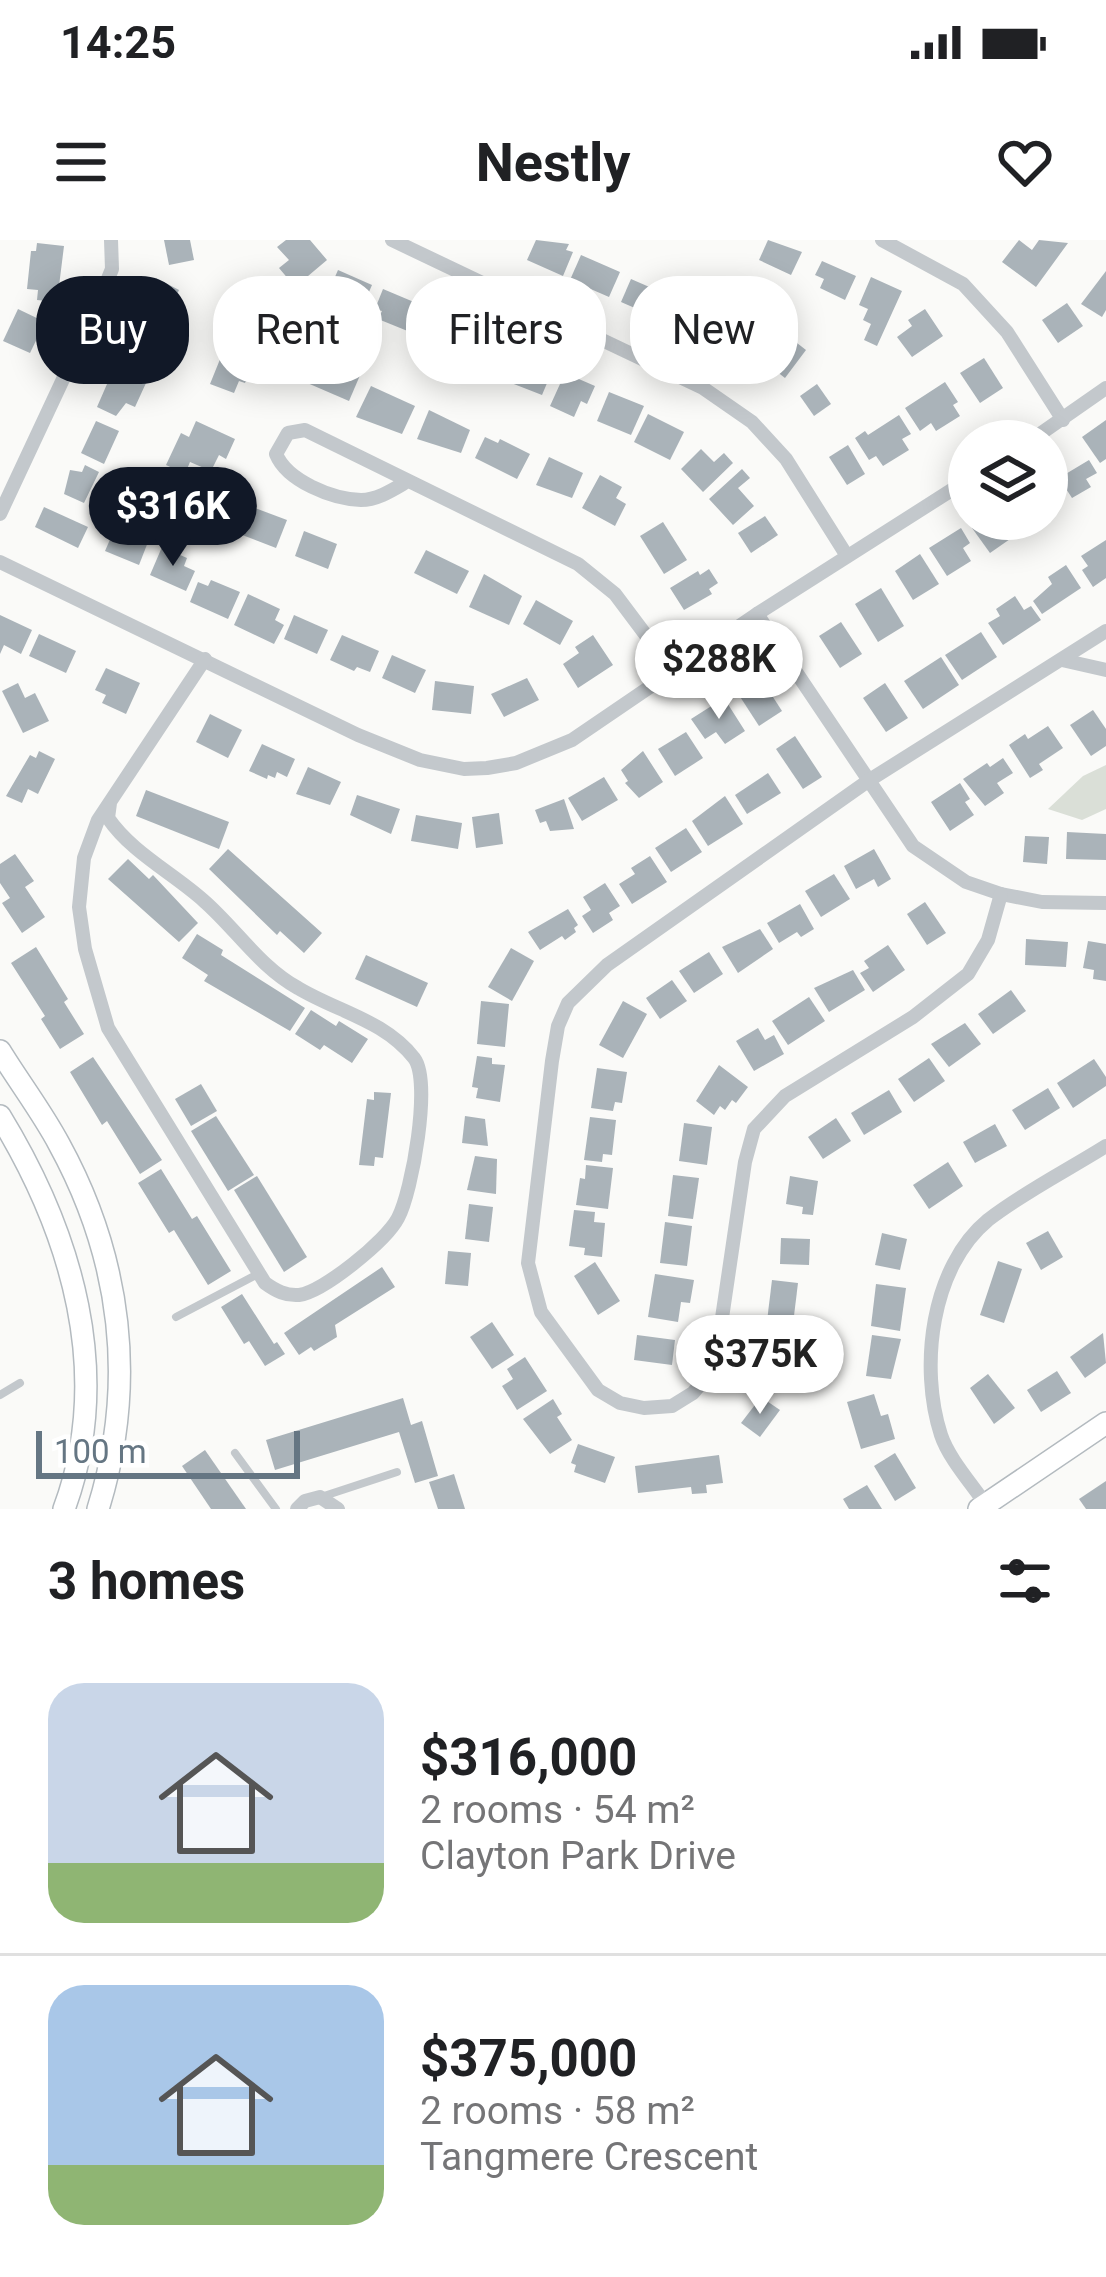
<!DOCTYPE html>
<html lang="en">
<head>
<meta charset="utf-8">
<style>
	:root { --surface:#fff; --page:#f6f6f6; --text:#202124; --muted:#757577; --line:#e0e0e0; --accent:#111827 }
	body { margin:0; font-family:Roboto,sans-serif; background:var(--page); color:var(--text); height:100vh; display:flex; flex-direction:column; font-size:45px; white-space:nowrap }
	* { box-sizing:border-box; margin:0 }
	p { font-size:39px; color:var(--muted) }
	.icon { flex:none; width:66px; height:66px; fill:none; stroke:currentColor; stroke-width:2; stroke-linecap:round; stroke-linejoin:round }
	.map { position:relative; height:1269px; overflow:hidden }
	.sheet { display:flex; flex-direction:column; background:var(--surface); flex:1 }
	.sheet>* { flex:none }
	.top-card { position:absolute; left:36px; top:36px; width:1035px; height:108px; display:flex; gap:24px }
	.fabs { position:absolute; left:948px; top:180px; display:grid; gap:24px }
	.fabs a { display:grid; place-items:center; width:120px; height:120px; border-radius:50%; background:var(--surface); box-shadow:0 6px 30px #0003; font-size:60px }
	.scale { position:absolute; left:36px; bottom:30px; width:264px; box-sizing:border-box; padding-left:12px; border:6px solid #657683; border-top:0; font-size:33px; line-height:42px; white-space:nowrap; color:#657683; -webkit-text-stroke:9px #fff; paint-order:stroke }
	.price { position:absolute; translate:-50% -102px; padding:0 27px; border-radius:42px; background:#fff; color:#222; font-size:39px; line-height:78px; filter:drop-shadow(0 3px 6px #0008) }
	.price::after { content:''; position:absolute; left:50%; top:72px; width:36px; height:27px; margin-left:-18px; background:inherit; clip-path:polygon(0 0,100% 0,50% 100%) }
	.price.current { background:var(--accent); color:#fff }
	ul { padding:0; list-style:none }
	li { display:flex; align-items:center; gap:36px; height:300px; padding:0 48px }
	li+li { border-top:3px solid var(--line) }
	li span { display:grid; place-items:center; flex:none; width:336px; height:240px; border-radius:36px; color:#555 }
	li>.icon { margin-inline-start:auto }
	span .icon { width:144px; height:144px; fill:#fffc; stroke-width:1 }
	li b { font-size:51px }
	h2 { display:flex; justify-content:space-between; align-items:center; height:144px; padding:0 48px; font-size:51px }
	.tag { padding:0 42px; border-radius:48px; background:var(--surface); box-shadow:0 6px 30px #0003; font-size:42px; line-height:108px }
	.tag.current { background:var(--accent); color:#fff }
	.status { display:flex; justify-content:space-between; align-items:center; height:84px; padding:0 60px; background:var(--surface); direction:ltr }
	.status svg { height:33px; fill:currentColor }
	header { display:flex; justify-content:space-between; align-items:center; height:156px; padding:0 48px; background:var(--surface); font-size:54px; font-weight:700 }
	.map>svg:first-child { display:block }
	.green { fill:#dadfd7 }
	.building { fill:#aab3b9 }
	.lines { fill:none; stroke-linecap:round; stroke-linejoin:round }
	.secondary-casing { stroke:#b3babf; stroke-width:24 }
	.lane { stroke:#c3c8cc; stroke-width:8 }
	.street { stroke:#c3c8cc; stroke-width:14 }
	.secondary { stroke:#fff; stroke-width:21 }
</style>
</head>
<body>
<div class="status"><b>14:25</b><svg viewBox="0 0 49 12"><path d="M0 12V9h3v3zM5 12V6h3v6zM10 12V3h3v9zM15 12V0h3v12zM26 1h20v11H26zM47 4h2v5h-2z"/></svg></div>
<header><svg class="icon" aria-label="menu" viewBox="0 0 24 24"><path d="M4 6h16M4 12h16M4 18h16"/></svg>Nestly<svg class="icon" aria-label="heart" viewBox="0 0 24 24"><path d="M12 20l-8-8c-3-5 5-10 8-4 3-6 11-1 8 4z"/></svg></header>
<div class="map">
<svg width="1106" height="1269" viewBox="0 0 1106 1269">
	<rect width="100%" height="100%" fill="#fafaf8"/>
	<polygon class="green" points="1106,525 1106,569 1082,580 1048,569 1083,536"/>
	<g class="building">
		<polygon points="164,0 190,0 194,20 169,25"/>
		<polygon points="286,0 310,0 327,20 295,47 279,28 289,20 277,7"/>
		<polygon points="536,0 569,4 566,10 573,12 563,36 527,20"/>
		<polygon points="768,0 802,12 791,35 759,20"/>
		<polygon points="1019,0 1032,10 1039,0 1068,3 1036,47 1002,22"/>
		<polygon points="37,3 64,6 57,62 37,60 38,50 27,49 31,11 36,11"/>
		<polygon points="581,15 620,32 609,57 570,40"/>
		<polygon points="822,21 856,36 845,60 820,48 824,39 815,35"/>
		<polygon points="338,30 372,45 361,70 327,55"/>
		<polygon points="1106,31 1106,70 1102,77 1081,64"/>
		<polygon points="871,37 902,51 877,106 864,100 871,84 863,80 868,69 859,65"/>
		<polygon points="156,38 179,50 164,83 140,72"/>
		<polygon points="631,39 670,56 660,79 621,62"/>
		<polygon points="383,49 421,65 410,92 378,79 382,71 375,69"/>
		<polygon points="683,52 716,66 706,90 673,76"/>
		<polygon points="1067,63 1083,86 1058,103 1042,80"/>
		<polygon points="433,68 465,81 452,113 431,105 436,94 424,89"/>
		<polygon points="18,69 45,82 30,113 3,101"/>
		<polygon points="925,69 943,96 912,117 897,97 912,86 908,80"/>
		<polygon points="740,78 767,95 751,119 717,96 728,79 735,84"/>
		<polygon points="132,84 158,95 139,128 117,118"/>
		<polygon points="475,89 511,105 499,132 492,128 488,136 460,124"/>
		<polygon points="788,96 806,110 785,138 767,124"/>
		<polygon points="227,102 271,120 262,142 248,136 245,143 239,141 234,153 210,144"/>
		<polygon points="309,111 361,133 349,161 298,139"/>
		<polygon points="517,114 553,129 542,155 506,141"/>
		<polygon points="984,118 1003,148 980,163 960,133"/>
		<polygon points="114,128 146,143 135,167 126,163 116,176 97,167"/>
		<polygon points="565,133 595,146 587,164 581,161 574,177 550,166"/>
		<polygon points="945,142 958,162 953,165 960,176 936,191 931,183 920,191 905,168"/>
		<polygon points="817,144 831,164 814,176 800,156"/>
		<polygon points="371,146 415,166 402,194 356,177"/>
		<polygon points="609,152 644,166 631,195 597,181"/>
		<polygon points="429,170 470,190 461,213 417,199"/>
		<polygon points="648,174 684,192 670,220 634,202"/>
		<polygon points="899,175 911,194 902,199 909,210 883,226 876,216 869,220 855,198 865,191 868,195"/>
		<polygon points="1106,180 1106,219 1100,223 1082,197"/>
		<polygon points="96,181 119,191 104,224 81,213"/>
		<polygon points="196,181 235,199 226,219 219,215 211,231 190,222 185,234 166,225 181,193 189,197"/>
		<polygon points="485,197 498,203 500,199 530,214 517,239 475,218"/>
		<polygon points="848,205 865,234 847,245 829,217"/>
		<polygon points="701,209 714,222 724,213 733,223 703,252 681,229"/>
		<polygon points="549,217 583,233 572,258 536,245"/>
		<polygon points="1089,220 1097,233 1086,239 1091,247 1072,258 1059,238"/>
		<polygon points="85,225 99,232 84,263 64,254 70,230 82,232"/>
		<polygon points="742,229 750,238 738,248 754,266 733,285 709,259"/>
		<polygon points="600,235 622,247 616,258 626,264 615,286 582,268"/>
		<polygon points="247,265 287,280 276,308 237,293"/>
		<polygon points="44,267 88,287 78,308 35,287"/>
		<polygon points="765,276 778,295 751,313 738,293"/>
		<polygon points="986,279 1015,279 1023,290 990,313 972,288"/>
		<polygon points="663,282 687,320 664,334 640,296"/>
		<polygon points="115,288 148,302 139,325 105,311"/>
		<polygon points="961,288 970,303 963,308 971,321 947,336 929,308"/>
		<polygon points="304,291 337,304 328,329 295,316"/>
		<polygon points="1106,300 1106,338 1093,347 1082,330 1088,326 1081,316"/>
		<polygon points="162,307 187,318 184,326 195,331 186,351 150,335"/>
		<polygon points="426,310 469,331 457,354 414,333"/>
		<polygon points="920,314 939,344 913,360 895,331"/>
		<polygon points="1066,325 1081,348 1042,374 1033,361 1052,344 1048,337"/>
		<polygon points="709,329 718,343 709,349 712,354 684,370 670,348 698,331 700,335"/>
		<polygon points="484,334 522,356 509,385 469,367"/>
		<polygon points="211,340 240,352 228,379 190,362 198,342 208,346"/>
		<polygon points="881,348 904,386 878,402 855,364"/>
		<polygon points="248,354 280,369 275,380 284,385 274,404 234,385"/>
		<polygon points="1015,356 1024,370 1031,366 1041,380 1003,405 988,383 1000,376 996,369"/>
		<polygon points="536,360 573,381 560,405 523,384"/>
		<polygon points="0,375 32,390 21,414 4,405 0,414"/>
		<polygon points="294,375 328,390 317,414 284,399"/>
		<polygon points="841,382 862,414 840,428 819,396"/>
		<polygon points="981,392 997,417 962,440 945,415"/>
		<polygon points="39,394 76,411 66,433 29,416"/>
		<polygon points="342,395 379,411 370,432 357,427 354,431 330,420"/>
		<polygon points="593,395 613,425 578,448 563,424 579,413 575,407"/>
		<polygon points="392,415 426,430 415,453 382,438"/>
		<polygon points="941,417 959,445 923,469 904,441"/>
		<polygon points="106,428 140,443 126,474 102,463 106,455 95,450"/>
		<polygon points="760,437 782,471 759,486 737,452"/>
		<polygon points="527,438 539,460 504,477 491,454"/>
		<polygon points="435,441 474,446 471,474 432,470"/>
		<polygon points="18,443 25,458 35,453 49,481 23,493 2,451"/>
		<polygon points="885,443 908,478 886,492 863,458"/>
		<polygon points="724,458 745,491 725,504 716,492 705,499 691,479"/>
		<polygon points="1093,470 1106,489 1106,506 1091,516 1070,485"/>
		<polygon points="210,474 242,490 228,518 196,502"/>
		<polygon points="1048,486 1063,508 1039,524 1043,530 1030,538 1009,505 1025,494 1028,499"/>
		<polygon points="686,492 703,518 675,536 658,509"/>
		<polygon points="795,496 822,537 803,549 776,509"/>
		<polygon points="262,504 295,519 287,537 277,532 275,538 268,535 267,539 249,531"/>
		<polygon points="39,511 55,519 38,554 28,549 22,563 6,556 30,515 36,518"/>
		<polygon points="643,511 663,542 639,558 625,543 628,541 621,530"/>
		<polygon points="1003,518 1013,533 997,543 1004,553 985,566 963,539 987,523 990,527"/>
		<polygon points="308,527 341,542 330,565 296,554"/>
		<polygon points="768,533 781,553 747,574 735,555"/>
		<polygon points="604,537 618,560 582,581 568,558"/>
		<polygon points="960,543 970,559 965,562 974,575 950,591 931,562"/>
		<polygon points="146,550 229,582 219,609 136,576"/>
		<polygon points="357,555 400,569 391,594 350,575"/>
		<polygon points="725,556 743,584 708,606 692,581"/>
		<polygon points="564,559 574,589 550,591 546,581 540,583 535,570"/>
		<polygon points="499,573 503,604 476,608 472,577"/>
		<polygon points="416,575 462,583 458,609 411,601"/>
		<polygon points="686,588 702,612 671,632 655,608"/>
		<polygon points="1067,592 1106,594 1106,620 1066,619"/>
		<polygon points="1025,596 1049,597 1047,624 1023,622"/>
		<polygon points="228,609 322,693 304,713 280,691 277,695 209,629"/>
		<polygon points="874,609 891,639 878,647 874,639 856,649 844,626"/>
		<polygon points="15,614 34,641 25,647 45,677 22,693 2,663 10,658 0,643 0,624"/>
		<polygon points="650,616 667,642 632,664 619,644 635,634 631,628"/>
		<polygon points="128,619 149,639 153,635 198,683 179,702 108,639"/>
		<polygon points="834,634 850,659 821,677 805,651"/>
		<polygon points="605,643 620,666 609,673 613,680 593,693 582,676 591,670 583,657"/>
		<polygon points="925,662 946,693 927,705 907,674"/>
		<polygon points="800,664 814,689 801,697 797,692 779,703 767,683"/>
		<polygon points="568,669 578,685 574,688 576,692 565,700 562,696 540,710 528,692"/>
		<polygon points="760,689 773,709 738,733 722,707"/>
		<polygon points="197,694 223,710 221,715 305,768 290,791 204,741 208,735 182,718"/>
		<polygon points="1026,699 1068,702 1066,727 1025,725"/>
		<polygon points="1088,701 1106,704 1106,741 1093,739 1094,730 1083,728"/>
		<polygon points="888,705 905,730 873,752 860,733 869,728 864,721"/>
		<polygon points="36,707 68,759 64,762 84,794 60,809 41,779 45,776 11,723"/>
		<polygon points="511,708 534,721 512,761 488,747"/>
		<polygon points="709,712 723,734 694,753 679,731"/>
		<polygon points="366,715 428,743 417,767 355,739"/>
		<polygon points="853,730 865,750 829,772 814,748"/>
		<polygon points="672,740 687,761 660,779 646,758"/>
		<polygon points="1011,750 1026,771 993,794 978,774"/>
		<polygon points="809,757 825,781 788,805 772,781"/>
		<polygon points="481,761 509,764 505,807 477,804"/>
		<polygon points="623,761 647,774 623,818 599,805"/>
		<polygon points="311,770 336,786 339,781 368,799 352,823 324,805 320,810 295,794"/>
		<polygon points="965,783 981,804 949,827 931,804"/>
		<polygon points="758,788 765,800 774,795 784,814 754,831 736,801"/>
		<polygon points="477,816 492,818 492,824 505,825 500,862 476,858 478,848 472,847"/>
		<polygon points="93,817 162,920 140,934 107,881 102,885 70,832"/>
		<polygon points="929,818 945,841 914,862 898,839"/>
		<polygon points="1094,819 1106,837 1106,846 1073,868 1057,843"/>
		<polygon points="719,825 748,847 736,863 732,860 725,870 720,866 714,875 696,861"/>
		<polygon points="597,828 627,832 622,863 615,862 613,871 591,868"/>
		<polygon points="201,844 217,871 191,886 175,859"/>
		<polygon points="1048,848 1060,868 1025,890 1012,870"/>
		<polygon points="889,850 902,872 864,895 851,873"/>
		<polygon points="374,852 391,853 383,918 375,917 374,926 359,925 367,859 374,860"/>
		<polygon points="216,876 254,935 228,951 191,891"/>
		<polygon points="465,876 485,879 488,906 462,903"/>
		<polygon points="590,877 616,880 612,915 603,914 602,922 584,920"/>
		<polygon points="836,878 851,901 823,919 808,897"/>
		<polygon points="684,883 712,887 707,925 679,921"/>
		<polygon points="995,884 1007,906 975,923 963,902"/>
		<polygon points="475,916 497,919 496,954 467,950"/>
		<polygon points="948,922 963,946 929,969 913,945"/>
		<polygon points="586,925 613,928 608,969 576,965 580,938 585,939"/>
		<polygon points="161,929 192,979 197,976 231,1031 208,1045 174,990 169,993 138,943"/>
		<polygon points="673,935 699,938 693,979 668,976"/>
		<polygon points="257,936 307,1017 284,1032 234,950"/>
		<polygon points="790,936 818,941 813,975 802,974 803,967 786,964"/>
		<polygon points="469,964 493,967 489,1002 465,999"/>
		<polygon points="574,970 595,972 594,982 605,983 602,1017 584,1015 585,1008 569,1006"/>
		<polygon points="665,982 692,986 687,1026 660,1023"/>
		<polygon points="1048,991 1063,1017 1041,1030 1026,1003"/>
		<polygon points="882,993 907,999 900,1030 875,1025"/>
		<polygon points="781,998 810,999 809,1025 780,1024"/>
		<polygon points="448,1011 471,1013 468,1046 445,1044"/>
		<polygon points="998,1021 1022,1029 1004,1083 980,1075"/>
		<polygon points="595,1022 620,1061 598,1075 574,1036"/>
		<polygon points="382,1027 395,1047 335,1085 337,1097 314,1111 311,1107 299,1115 284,1093"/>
		<polygon points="655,1034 694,1040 690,1063 681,1062 678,1082 648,1077"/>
		<polygon points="772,1040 798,1043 793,1084 767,1081"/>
		<polygon points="876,1044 906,1048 900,1091 871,1086"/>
		<polygon points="242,1054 274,1104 277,1102 285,1114 265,1126 249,1101 244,1104 221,1067"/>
		<polygon points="492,1082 514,1115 492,1129 470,1097"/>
		<polygon points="1103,1093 1106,1123 1085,1138 1070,1117"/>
		<polygon points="637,1095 675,1100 672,1125 634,1120"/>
		<polygon points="872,1095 901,1099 891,1139 866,1136"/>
		<polygon points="763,1101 787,1103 784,1138 760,1136"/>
		<polygon points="525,1117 547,1151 517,1170 502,1146 513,1139 507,1129"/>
		<polygon points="1057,1131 1071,1153 1041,1172 1027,1150"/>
		<polygon points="988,1134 1015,1168 994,1184 970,1148"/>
		<polygon points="874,1154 881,1176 888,1174 895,1199 861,1209 847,1162"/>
		<polygon points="761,1157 780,1170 760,1197 741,1183"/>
		<polygon points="403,1158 411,1185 422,1181 438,1236 415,1243 399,1192 275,1230 266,1200"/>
		<polygon points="553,1159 562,1174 557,1177 572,1200 550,1214 523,1179"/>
		<polygon points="578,1204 615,1217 605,1243 574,1232 576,1225 571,1223"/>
		<polygon points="205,1210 246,1269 211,1269 182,1226"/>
		<polygon points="895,1213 916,1248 895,1261 874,1226"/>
		<polygon points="719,1215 723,1243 706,1245 707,1253 692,1254 691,1247 638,1253 635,1226"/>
		<polygon points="454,1234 465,1269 438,1269 429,1242"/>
		<polygon points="1106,1241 1106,1269 1086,1269 1079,1259"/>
		<polygon points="867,1245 882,1269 849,1269 843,1259"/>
	</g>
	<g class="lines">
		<defs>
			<g id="secondary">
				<path d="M0,811C19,842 42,872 59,904C122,1019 137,1144 98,1269"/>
				<path d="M0,876C72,994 114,1134 64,1269"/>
				<polyline points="979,1269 1106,1183"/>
			</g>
		</defs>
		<use href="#secondary" class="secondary-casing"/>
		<g class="lane">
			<polyline points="176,1077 258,1034"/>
			<polyline points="0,1155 20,1143"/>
			<polyline points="235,1213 276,1269"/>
			<polyline points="321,1257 397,1232"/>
		</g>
		<g class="street">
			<polyline points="392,0 703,148 752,182 786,219 847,316"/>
			<polyline points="882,0 963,44 1007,92 1063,180"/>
			<polyline points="1030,201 1106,148"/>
			<path d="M408,241C394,249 378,260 361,260C332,259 287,241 276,214L288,193L305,190L578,324L615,354L672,430"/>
			<polyline points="0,274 94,73 112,29 111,0"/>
			<polyline points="0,322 358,495 420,520 464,529 487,528 516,523 572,500 757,374 969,239"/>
			<polyline points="757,374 913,606 966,642 1001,654 1042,662 1106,663"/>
			<polyline points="1062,420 1106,430"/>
			<path d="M110,563L108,578C132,613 173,633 204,661C236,689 260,727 298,748C338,772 384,780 414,818C432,841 412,952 398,978C386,1001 323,1052 299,1055C286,1056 276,1051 265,1043L108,788L85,709L79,667L84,618L98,580L205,419"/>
			<polyline points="1001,654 988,700 968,734 913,777 785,856 754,889 745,922 718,1105 708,1135 693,1153 672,1166 644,1168 620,1163 598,1150 541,1072 528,1023 552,821 558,786 568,763 607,725 868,541 1106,391"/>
			<path d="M986,1265C972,1244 949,1219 941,1195C919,1127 931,1027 988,980C1024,952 1068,930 1106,906"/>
			<polyline points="297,1269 305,1261 320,1257 338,1269"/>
		</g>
		<use href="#secondary" class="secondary"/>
	</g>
</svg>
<div class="fabs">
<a><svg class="icon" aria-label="layers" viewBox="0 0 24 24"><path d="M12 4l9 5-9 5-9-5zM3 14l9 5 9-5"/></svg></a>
</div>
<div class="scale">100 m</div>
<b class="price current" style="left:173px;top:329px">$316K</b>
<b class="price" style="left:719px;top:482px">$288K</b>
<b class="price" style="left:760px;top:1177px">$375K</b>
<div class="top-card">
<a class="tag current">Buy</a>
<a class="tag">Rent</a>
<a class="tag">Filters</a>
<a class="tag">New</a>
</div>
</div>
<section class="sheet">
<h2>3 homes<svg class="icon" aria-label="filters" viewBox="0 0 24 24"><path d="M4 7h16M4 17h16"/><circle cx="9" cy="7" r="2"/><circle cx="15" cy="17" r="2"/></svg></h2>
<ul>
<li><span style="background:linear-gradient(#c9d6e8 75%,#8fb573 0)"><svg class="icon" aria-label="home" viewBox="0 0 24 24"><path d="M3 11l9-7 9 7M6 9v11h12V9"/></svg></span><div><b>$316,000</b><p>2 rooms · 54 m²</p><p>Clayton Park Drive</p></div></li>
<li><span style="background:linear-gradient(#a9c7e8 75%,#8fb573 0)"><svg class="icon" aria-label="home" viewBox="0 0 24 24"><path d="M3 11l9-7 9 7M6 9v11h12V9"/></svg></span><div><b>$375,000</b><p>2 rooms · 58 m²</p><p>Tangmere Crescent</p></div></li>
</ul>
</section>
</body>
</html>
